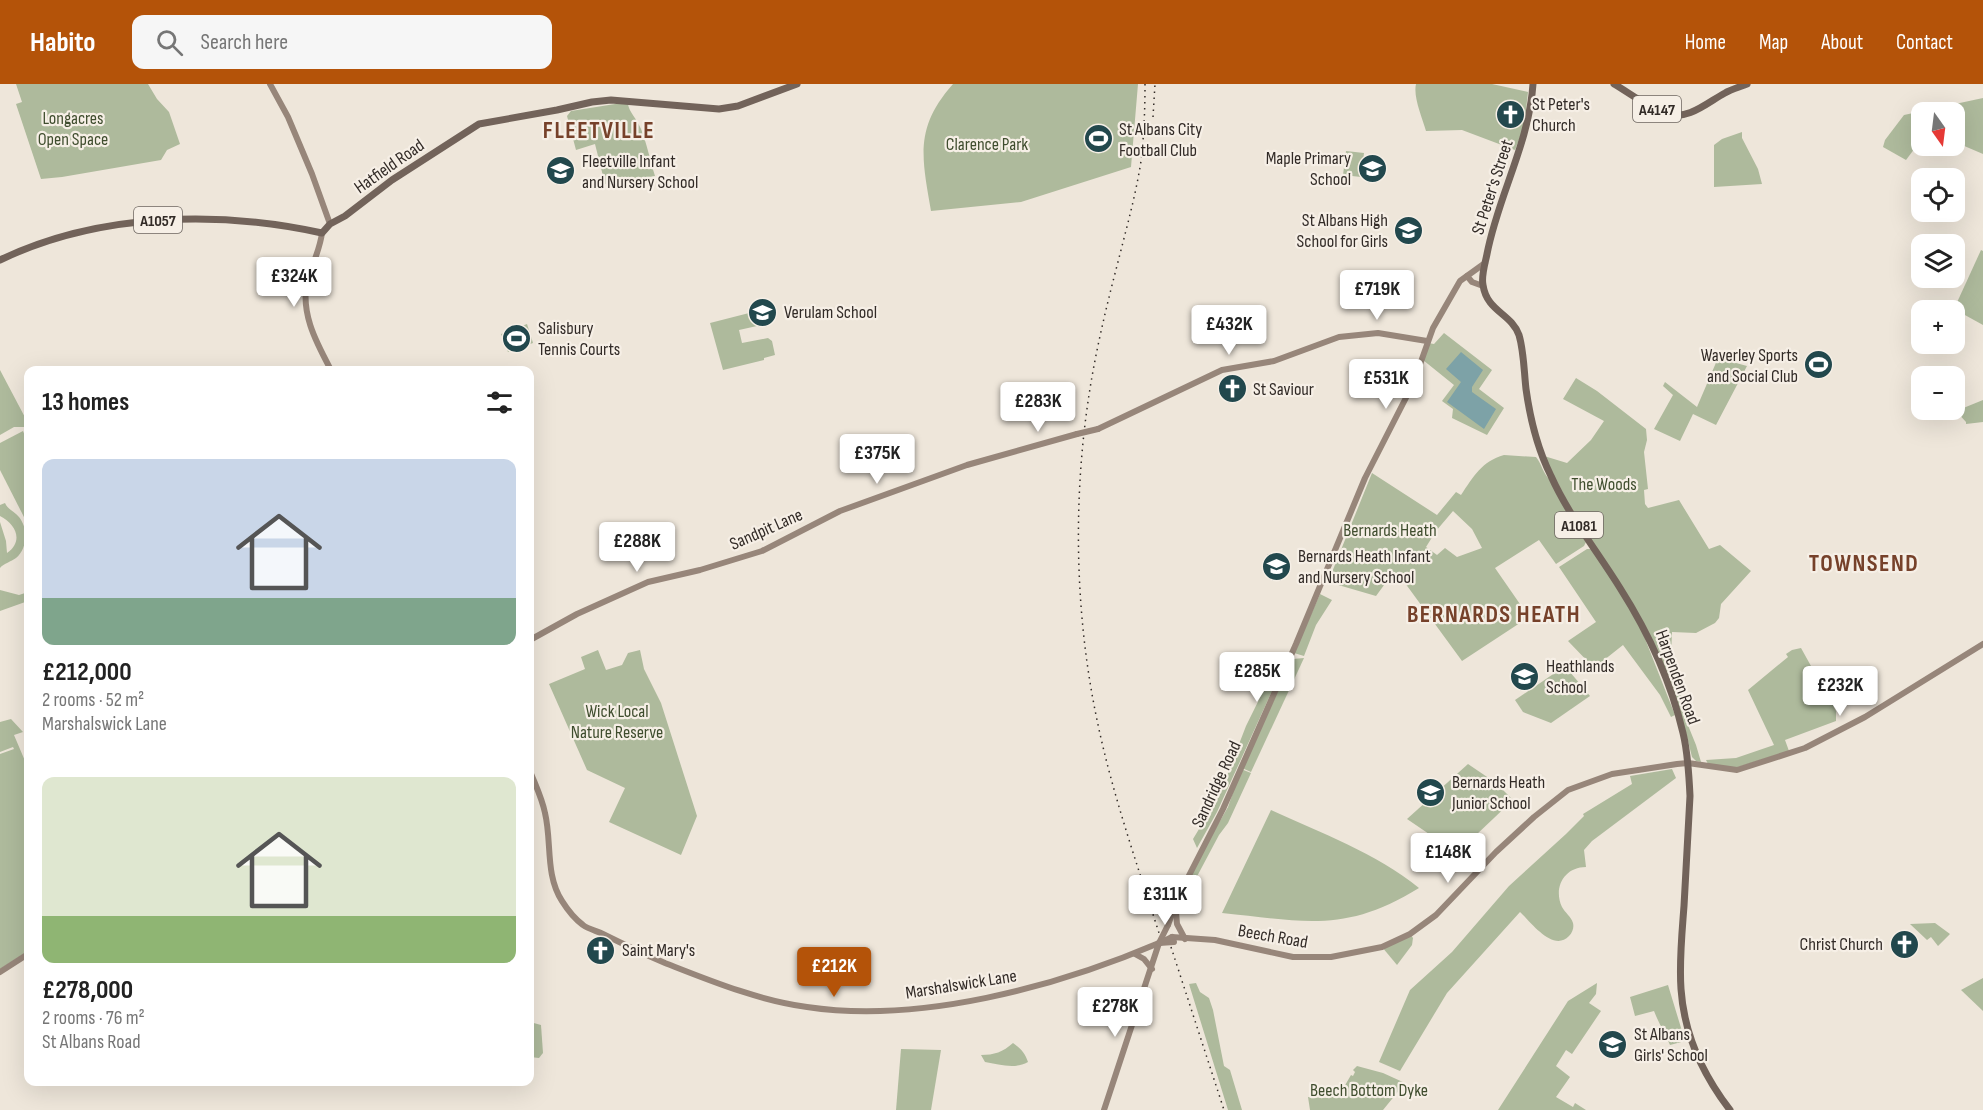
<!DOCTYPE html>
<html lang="en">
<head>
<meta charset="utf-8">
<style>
	:root { --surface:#fff; --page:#f6f6f6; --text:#222; --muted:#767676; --accent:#b45309 }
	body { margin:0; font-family:"Sofia Sans Condensed",sans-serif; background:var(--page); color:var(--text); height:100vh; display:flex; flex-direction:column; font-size:22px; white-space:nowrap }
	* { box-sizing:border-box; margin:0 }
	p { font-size:20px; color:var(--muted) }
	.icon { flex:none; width:33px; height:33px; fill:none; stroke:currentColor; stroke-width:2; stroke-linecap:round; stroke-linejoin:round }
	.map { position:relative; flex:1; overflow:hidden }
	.sheet { position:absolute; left:24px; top:282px; width:510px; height:720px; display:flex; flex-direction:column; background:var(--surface); border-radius:12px; box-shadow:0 6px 24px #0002 }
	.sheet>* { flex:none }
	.needle { width:39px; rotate:166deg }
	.fabs { position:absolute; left:1911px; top:18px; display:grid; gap:12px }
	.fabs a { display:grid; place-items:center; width:54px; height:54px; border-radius:12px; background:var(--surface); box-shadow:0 6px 24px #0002; font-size:30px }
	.price { position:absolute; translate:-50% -51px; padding:0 14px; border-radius:6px; background:#fff; color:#222; font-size:20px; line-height:39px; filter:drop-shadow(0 2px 3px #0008) }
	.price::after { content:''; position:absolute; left:50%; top:36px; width:18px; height:14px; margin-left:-9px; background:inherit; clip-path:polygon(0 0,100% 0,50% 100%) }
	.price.current { background:var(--accent); color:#fff }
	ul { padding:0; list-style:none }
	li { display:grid; align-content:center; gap:12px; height:318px; padding:0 18px }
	li span { display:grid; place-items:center; height:186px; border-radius:12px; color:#555 }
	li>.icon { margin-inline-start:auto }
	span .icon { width:108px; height:108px; fill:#fffc; stroke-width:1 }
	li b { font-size:26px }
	h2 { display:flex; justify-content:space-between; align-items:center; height:72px; padding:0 18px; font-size:26px }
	header { display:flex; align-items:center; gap:36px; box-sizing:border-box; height:84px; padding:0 30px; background:var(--accent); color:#fff }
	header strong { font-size:28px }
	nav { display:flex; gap:33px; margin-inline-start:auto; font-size:21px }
	.search { width:420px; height:54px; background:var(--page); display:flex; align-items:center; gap:15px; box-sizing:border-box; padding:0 21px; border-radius:12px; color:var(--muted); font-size:22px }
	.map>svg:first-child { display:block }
	.green { fill:#aeba9c; fill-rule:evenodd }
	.water { fill:#7da2a7 }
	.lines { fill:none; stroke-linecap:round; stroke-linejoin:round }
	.secondary { stroke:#97867a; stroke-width:6 }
	.primary { stroke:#72635a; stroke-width:7 }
	.rail { stroke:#322b27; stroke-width:1.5; stroke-dasharray:1.5 4.5; stroke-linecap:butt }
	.secondary-bridge { stroke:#97867a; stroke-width:6 }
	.labels { text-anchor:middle; stroke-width:4.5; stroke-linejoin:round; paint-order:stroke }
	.shield { fill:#f6efe6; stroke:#6d6660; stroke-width:1.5 }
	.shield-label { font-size:16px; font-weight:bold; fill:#322b27 }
	.poi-label { font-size:18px; fill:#322b27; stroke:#f6efe6; text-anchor:start }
	.park-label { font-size:18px; fill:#3f4d2e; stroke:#f6efe6 }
	.street-label { font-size:18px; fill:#322b27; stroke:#f6efe6 }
	.district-label { font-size:24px; font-weight:bold; letter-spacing:1.5px; fill:#76412a; stroke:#f6efe6 }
</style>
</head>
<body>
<header>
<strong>Habito</strong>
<div class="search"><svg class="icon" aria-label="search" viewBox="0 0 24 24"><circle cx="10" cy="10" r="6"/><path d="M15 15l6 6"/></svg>Search here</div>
<nav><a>Home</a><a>Map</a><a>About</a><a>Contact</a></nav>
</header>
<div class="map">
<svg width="1983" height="1026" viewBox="0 0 1983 1026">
	<rect width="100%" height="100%" fill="#eee6da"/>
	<g class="green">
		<polygon points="16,0 148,0 157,15 169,28 180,60 167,66 161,76 62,93 41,95 16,20 22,18"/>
		<path d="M953,0H1138L1131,83L1021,118L931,127C922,74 914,44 953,0Z"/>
		<path d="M1416,0H1492L1528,8L1524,43L1515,66L1462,46L1426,47C1422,33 1413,13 1416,0Z"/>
		<polygon points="1983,14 1983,70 1955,58 1954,28 1922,28 1921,56 1906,76 1883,63 1885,56 1904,31"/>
		<path d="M615,20H628C629,28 637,35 641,45C647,60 650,76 655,92L605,100L595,60L576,66L567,32L571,27Z"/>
		<polygon points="1742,48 1742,54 1758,85 1762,100 1714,103 1714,61 1722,55"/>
		<polygon points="1346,67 1364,69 1361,93 1343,91"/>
		<polygon points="1981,166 1983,167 1983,241 1954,225"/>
		<polygon points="753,228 757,242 739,246 742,259 768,254 772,257 775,271 764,274 764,276 723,286 710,239"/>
		<polygon points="527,240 533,259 508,268 501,250"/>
		<polygon points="1444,249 1492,286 1479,305 1504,324 1487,351 1452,334 1453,325 1442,317 1454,301 1423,276 1428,259 1434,260"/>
		<polygon points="1718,274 1747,282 1716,341 1693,330 1680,357 1654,345 1673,311 1663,302 1665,298 1697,323"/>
		<polygon points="0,286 28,339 28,343 14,343 0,351"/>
		<polygon points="1576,294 1597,307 1646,345 1647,356 1644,368 1648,405 1644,406 1645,420 1648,424 1679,416 1709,465 1720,461 1751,487 1721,520 1719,534 1715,539 1696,549 1672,548 1671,574 1676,591 1680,591 1681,610 1685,622 1681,624 1696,661 1701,678 1696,677 1692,673 1685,645 1663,582 1567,417 1544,372 1567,379 1591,356 1604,337 1563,315"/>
		<polygon points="1983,316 1983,338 1966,340 1966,338 1956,327"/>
		<polygon points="23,347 28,359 28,436 26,437 0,386 0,359"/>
		<path d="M1504,371L1536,373C1542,380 1542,388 1550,396L1586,458L1584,462L1556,480L1539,456L1495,484L1529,533L1462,577L1405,499L1396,493H1390L1376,512L1328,498L1372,389L1437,431L1456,408L1461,411C1473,393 1482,377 1504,371ZM1453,427L1472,445L1482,464L1457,473L1445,464L1437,471L1426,463L1436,447Z"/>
		<path d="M5,419C8,426 14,427 19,433C28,444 28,464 16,474C11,478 4,479 0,484V438L6,457L7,469C24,457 16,440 0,432V421Z"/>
		<polygon points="1587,465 1591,465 1619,504 1642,547 1675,631 1671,633 1660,611 1623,561 1594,584 1568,557 1596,538 1559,483"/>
		<polygon points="0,506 19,511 28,508 28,517 0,527"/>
		<polygon points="1320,510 1332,516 1316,541 1304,572 1294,569"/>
		<polygon points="1801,564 1836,627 1836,637 1785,656 1789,667 1735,684 1708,680 1706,676 1736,674 1774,661 1748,606 1788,573 1786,570 1792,566"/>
		<polygon points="598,566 606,586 622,581 628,569 640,566 644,585 661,619 697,732 681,771 609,738 625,704 587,686 549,600 585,585 581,573"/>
		<polygon points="1282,569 1286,573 1282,585 1217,728 1197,764 1193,755 1219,712 1246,642"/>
		<polygon points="1304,574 1251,688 1242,684 1293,575"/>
		<polygon points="1565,582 1590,612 1551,639 1523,628 1515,616"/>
		<polygon points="11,635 23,648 14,651 28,684 28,867 0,885 0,670 14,665 13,663 0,668 0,638"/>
		<polygon points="1468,680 1496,699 1513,716 1457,769 1407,735"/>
		<polygon points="1241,685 1251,689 1228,739 1219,751 1185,815 1181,814 1202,768 1228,723"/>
		<path d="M1672,685L1676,694L1592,757L1584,766L1586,783C1564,783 1553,804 1562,823C1565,829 1571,832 1573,839C1574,843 1573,848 1569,852C1553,869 1530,837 1520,828L1447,909L1400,987L1379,978L1410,906L1452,868L1509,802L1566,750L1584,732L1583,730L1632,700L1630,692Z"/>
		<path d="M1271,726C1321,749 1376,769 1419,804C1345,850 1303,837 1222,829Z"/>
		<polygon points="1935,839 1950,850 1938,862 1931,853 1927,856 1910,840"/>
		<polygon points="1410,850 1413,854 1412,861 1397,881 1382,863"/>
		<polygon points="1983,894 1983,927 1961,906"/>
		<polygon points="1196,899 1200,908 1209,914 1213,926 1224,982 1230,986 1242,1026 1228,1026 1189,900"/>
		<polygon points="1597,899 1596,910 1589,919 1601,927 1572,970 1566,966 1556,982 1570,993 1556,1013 1573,1023 1575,1019 1586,1026 1498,1026 1568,917"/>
		<path d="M1668,901L1685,957L1670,961C1665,949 1659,940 1654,927L1635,932L1630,913Z"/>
		<polygon points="530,938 541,941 543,969 539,974 530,973"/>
		<path d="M1013,959C1021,965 1025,969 1028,978C1014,986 999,980 985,978L981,971C994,971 1003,968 1013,959Z"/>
		<polygon points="901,965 941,966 931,1026 896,1026"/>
		<polygon points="1357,982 1383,989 1405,999 1383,1026 1310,1026 1308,1013 1327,1014 1340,1010 1351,991 1353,992 1355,988 1353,986"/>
	</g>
	<polygon class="water" points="1461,268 1483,286 1472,303 1472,308 1496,325 1484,345 1447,318 1461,298 1446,285"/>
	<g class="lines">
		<g class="secondary">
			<polyline points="270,0 288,33 312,90 330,140"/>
			<path d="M322,149C320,165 313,179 308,194C299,227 316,258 331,286"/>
			<polyline points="1467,192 1472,198 1483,202"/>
			<polyline points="1098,345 1222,286 1274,277 1339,253 1378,249 1427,257"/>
			<polyline points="530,556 577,530 648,498 700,486 762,467 840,427 967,381 1077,350"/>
			<path d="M530,687C535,700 542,714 545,729C552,758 545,791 562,817C567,825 575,835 583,841C588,845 597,847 603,850C623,860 644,870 665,879C711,897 757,916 807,923C919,940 1056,903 1159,859"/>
			<polyline points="1176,828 1177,840 1185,855"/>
			<polyline points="1168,841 1180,809 1223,725 1296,560 1365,394 1413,300 1433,244 1460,197 1485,179"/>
			<polyline points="1172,853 1215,856 1293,873 1331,873 1382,863 1410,850 1436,831 1496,768 1534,733 1568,706 1612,690 1677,680 1688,679 1737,686 1805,664 1865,633 1983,560"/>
			<polyline points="1135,870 1144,875 1152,885"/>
			<polyline points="0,888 28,870"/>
			<polyline points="1104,1026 1159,859"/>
		</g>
		<g class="primary">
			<path d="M1533,0C1529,60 1498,112 1487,170C1485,180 1481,192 1483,201C1487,228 1511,229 1519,251C1524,268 1524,288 1526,305C1530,334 1538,366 1551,392C1569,432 1597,467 1620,504C1648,548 1671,598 1683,649C1688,669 1689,691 1690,712C1688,749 1686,785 1684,822C1682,849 1679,877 1681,905C1684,949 1703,991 1730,1026"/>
			<path d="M1614,0C1628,8 1652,26 1666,30C1688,37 1708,18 1725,9C1732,5 1740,3 1747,0"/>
			<path d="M0,176C98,129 217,126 322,149L330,140L345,132L392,96L479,40L557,26L592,18L611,16L719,25L738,22L797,0"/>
		</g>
		<g class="rail">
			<path d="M1145,0C1145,26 1144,51 1141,77C1136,110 1127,142 1119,174C1107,220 1096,265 1089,311C1073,415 1075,528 1096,631C1111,706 1136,777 1159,849"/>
			<polyline points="1153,33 1155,0"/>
			<polyline points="1171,863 1224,1026"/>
		</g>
		<g class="secondary-bridge">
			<polyline points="1077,350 1098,345"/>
			<polyline points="1159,859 1168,841"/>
			<polyline points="1159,859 1174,858"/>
			<polyline points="1160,859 1172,853"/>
		</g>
	</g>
	<defs>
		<symbol id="church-disc" viewBox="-11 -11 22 22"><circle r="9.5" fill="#22484d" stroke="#f6efe6"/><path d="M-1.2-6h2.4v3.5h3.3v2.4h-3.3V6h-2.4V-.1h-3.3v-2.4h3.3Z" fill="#fff"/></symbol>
		<symbol id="stadium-disc" viewBox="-11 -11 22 22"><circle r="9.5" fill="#22484d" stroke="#f6efe6"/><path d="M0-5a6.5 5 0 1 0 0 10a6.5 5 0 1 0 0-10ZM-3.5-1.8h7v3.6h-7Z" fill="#fff"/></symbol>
		<symbol id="school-disc" viewBox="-11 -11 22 22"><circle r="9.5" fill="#22484d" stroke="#f6efe6"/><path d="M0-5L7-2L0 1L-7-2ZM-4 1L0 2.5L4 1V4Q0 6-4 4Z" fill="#fff"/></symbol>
	</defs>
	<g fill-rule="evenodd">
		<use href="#church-disc" x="1494" y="14" width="33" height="33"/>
		<use href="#stadium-disc" x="1082" y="38" width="33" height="33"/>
		<use href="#school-disc" x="1356" y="68" width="33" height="33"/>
		<use href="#school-disc" x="544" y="70" width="33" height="33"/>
		<use href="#school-disc" x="1392" y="130" width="33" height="33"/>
		<use href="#school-disc" x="746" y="212" width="33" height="33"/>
		<use href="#stadium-disc" x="500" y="238" width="33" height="33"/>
		<use href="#stadium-disc" x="1802" y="264" width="33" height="33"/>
		<use href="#church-disc" x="1216" y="288" width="33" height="33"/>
		<use href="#school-disc" x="1260" y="466" width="33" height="33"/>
		<use href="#school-disc" x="1508" y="576" width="33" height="33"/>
		<use href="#school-disc" x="1414" y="692" width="33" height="33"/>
		<use href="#church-disc" x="1888" y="844" width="33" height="33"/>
		<use href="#church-disc" x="584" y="850" width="33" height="33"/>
		<use href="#school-disc" x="1596" y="944" width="33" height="33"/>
	</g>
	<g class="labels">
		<g class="shield">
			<rect x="1633" y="12" width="48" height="26" rx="4.5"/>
			<rect x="134" y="123" width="48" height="26" rx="4.5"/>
			<rect x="1555" y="428" width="48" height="26" rx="4.5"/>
		</g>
		<g class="shield-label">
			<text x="1657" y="31">A4147</text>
			<text x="158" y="142">A1057</text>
			<text x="1579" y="447">A1081</text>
		</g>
		<g class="poi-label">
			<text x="1532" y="26">St Peter's<tspan x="1532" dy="21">Church</tspan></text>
			<text x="1119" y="51">St Albans City<tspan x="1119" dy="21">Football Club</tspan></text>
			<text x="1351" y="80" text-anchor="end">Maple Primary<tspan x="1351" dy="21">School</tspan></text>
			<text x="582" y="83">Fleetville Infant<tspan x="582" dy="21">and Nursery School</tspan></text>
			<text x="1388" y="142" text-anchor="end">St Albans High<tspan x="1388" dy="21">School for Girls</tspan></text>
			<text x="784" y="234">Verulam School</text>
			<text x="538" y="250">Salisbury<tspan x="538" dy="21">Tennis Courts</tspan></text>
			<text x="1798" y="277" text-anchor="end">Waverley Sports<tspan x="1798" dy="21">and Social Club</tspan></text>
			<text x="1253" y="311">St Saviour</text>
			<text x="1298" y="478">Bernards Heath Infant<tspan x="1298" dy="21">and Nursery School</tspan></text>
			<text x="1546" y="588">Heathlands<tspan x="1546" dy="21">School</tspan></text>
			<text x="1452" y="704">Bernards Heath<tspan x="1452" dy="21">Junior School</tspan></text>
			<text x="1883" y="866" text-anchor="end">Christ Church</text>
			<text x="622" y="872">Saint Mary's</text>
			<text x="1634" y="956">St Albans<tspan x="1634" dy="21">Girls' School</tspan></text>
		</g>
		<g class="park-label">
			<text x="73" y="40">Longacres<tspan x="73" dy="21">Open Space</tspan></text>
			<text x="987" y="66">Clarence Park</text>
			<text x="1604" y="406">The Woods</text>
			<text x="1390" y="452">Bernards Heath</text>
			<text x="617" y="633">Wick Local<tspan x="617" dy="21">Nature Reserve</tspan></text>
			<text x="1369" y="1012">Beech Bottom Dyke</text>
		</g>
		<g class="street-label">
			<text transform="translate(389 82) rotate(-35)" y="6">Hatfield Road</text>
			<text transform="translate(1492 103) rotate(-72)" y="6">St Peter's Street</text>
			<text transform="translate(766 445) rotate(-24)" y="6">Sandpit Lane</text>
			<text transform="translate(1678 593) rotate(70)" y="6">Harpenden Road</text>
			<text transform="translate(1216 700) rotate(-65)" y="6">Sandridge Road</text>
			<text transform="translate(1273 852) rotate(10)" y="6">Beech Road</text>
			<text transform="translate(961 900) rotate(-9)" y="6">Marshalswick Lane</text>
		</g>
		<g class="district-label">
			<text x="599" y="54">FLEETVILLE</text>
			<text x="1864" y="487">TOWNSEND</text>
			<text x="1494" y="538">BERNARDS HEATH</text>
		</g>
	</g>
</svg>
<div class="fabs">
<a><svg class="needle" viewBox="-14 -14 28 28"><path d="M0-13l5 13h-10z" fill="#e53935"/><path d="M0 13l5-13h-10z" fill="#767676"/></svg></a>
<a><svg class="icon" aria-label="locate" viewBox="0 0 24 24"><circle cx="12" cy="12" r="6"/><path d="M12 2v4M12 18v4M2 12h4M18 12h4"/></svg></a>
<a><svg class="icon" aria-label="layers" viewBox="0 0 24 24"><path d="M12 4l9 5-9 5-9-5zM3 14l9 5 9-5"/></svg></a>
<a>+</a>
<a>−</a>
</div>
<b class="price" style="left:294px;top:224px">£324K</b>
<b class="price" style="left:1377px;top:237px">£719K</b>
<b class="price" style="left:1229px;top:272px">£432K</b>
<b class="price" style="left:1386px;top:326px">£531K</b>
<b class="price" style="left:1038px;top:349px">£283K</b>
<b class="price" style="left:877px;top:401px">£375K</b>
<b class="price" style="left:637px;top:489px">£288K</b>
<b class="price" style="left:1257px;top:619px">£285K</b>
<b class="price" style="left:1840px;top:633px">£232K</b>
<b class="price" style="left:1448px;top:800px">£148K</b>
<b class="price" style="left:1165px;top:842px">£311K</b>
<b class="price current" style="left:834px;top:914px">£212K</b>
<b class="price" style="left:1115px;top:954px">£278K</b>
<section class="sheet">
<h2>13 homes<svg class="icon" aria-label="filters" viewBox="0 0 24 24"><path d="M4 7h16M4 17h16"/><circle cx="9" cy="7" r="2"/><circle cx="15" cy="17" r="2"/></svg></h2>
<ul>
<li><span style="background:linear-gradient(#c9d6e8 75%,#7fa58c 0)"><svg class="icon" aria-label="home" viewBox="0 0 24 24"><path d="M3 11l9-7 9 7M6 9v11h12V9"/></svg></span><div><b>£212,000</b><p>2 rooms · 52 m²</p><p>Marshalswick Lane</p></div></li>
<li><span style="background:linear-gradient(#dfe7d0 75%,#8fb573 0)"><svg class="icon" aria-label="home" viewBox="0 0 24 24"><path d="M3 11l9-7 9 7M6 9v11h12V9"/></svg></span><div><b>£278,000</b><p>2 rooms · 76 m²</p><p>St Albans Road</p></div></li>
</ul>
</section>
</div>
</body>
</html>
